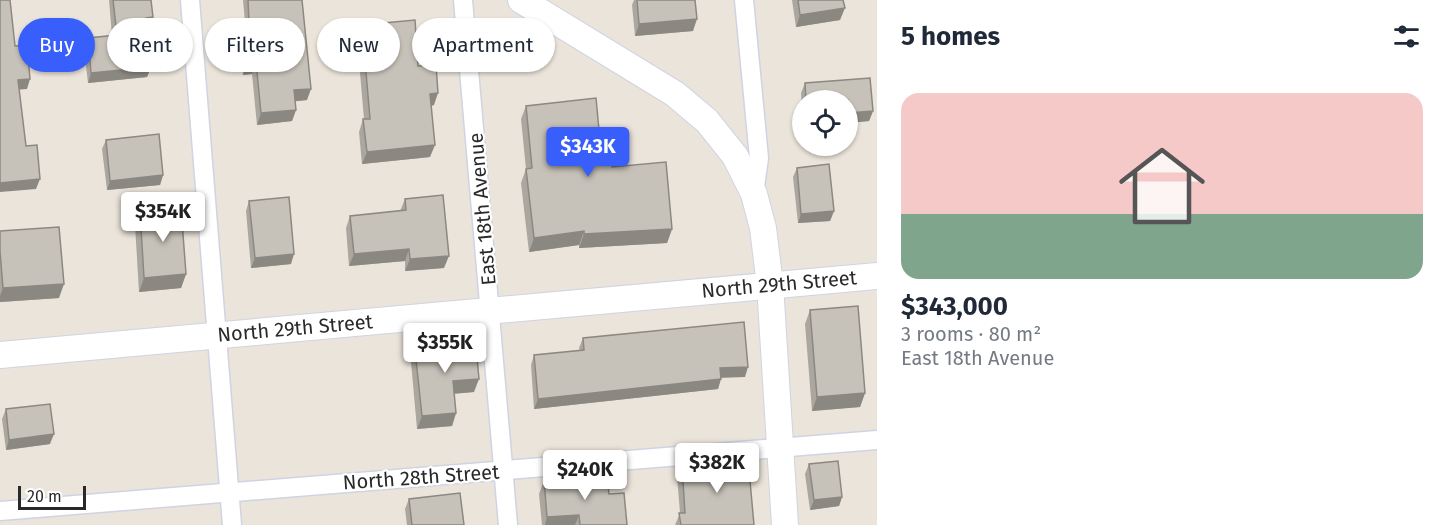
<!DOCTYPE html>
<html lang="en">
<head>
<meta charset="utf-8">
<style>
	:root { --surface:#fff; --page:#f2f2f3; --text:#1f2937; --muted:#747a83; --line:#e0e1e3; --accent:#385ffb }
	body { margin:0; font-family:"Fira Sans",sans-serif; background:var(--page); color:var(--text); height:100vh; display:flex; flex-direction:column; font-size:22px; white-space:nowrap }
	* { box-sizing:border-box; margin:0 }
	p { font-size:20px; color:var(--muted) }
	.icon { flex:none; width:33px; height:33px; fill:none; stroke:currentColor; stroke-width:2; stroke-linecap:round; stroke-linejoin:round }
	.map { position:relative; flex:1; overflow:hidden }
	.panel { display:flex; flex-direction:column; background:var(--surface); width:570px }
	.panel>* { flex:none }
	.banner { position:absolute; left:18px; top:18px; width:570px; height:54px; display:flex; gap:12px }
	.buttons { position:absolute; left:792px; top:90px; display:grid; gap:12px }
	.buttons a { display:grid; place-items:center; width:66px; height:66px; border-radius:50%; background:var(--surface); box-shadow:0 2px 4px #0004; font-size:30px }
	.scale { position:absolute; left:18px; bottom:15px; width:68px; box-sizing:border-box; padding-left:6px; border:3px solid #292929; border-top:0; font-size:16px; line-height:21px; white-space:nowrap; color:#292929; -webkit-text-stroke:4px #fff; paint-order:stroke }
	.price { position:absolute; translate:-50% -51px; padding:0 14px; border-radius:6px; background:#fff; color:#222; font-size:20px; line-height:39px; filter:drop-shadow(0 2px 3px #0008) }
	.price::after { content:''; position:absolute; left:50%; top:36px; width:18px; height:14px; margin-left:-9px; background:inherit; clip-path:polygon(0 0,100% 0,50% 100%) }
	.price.selected { background:var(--accent); color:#fff }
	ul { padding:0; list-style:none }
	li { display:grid; align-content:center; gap:12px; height:318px; padding:0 24px }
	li+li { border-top:2px solid var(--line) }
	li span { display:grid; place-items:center; height:186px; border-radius:18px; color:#555 }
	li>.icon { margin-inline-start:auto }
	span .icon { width:108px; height:108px; fill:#fffc; stroke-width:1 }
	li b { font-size:26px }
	h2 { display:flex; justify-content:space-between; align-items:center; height:72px; padding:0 24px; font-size:26px }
	.pill { padding:0 21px; border-radius:27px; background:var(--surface); box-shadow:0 2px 4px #0004; font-size:21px; line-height:54px }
	.pill.selected { background:var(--accent); color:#fff }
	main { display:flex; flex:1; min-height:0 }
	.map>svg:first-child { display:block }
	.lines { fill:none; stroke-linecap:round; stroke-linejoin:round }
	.street-casing { stroke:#d0d3e2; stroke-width:21 }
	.secondary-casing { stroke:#d0d3e2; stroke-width:28 }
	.street { stroke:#fff; stroke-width:18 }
	.secondary { stroke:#fff; stroke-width:26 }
	.wall { fill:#aba79f }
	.shaded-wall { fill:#8b8882 }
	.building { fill:#c7c2b9; stroke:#8b8882; stroke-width:1.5 }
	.labels { text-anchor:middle; stroke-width:4.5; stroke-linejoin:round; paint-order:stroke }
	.street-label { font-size:20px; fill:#292929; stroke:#fff }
</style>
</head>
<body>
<main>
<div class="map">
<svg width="877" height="525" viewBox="0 0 877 525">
	<rect width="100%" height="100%" fill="#ebe4da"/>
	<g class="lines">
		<defs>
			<g id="street">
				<polyline points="190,0 232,525"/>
				<polyline points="463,0 508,525"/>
				<polyline points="744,0 759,158 754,194"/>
				<polyline points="0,511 877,440"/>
			</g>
			<g id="secondary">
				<polyline points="521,0 675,94 707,121 735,156 754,194 763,228 770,285 785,525"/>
				<polyline points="0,355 877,276"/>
			</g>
		</defs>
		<use href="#street" class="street-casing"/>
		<use href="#secondary" class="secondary-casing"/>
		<use href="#street" class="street"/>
		<use href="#secondary" class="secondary"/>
	</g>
	<g class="wall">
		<polygon points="109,0 151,0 149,27 147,27 151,67 147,77 88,83 84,48 88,38 112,36"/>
		<polygon points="243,0 302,0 307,100 295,101 296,110 292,121 257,125 252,74 243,75 239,34 243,22 245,22"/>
		<polygon points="634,0 695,0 693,31 635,36 632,5"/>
		<polygon points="792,0 843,0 840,20 796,27"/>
		<polygon points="362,25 418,66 434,105 432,106 430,157 362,164 359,132 363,119 364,119 357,38"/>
		<polygon points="870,78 873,111 869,121 848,123 848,100 802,100 802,110 801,93 805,83"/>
		<polygon points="526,106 602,162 612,167 672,229 667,243 579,248 579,245 529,252 521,183 526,169 521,119"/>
		<polygon points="106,140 163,175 160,185 107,190 102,149"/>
		<polygon points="797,168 834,211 830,221 798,223 793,177"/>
		<polygon points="405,199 444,268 405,271 405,261 349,266 346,228 350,216 400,211"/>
		<polygon points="249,201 291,264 251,268 246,211"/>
		<polygon points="140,211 186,274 181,288 139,292 135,225"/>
		<polygon points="0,231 59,298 0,302"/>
		<polygon points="810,310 865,393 860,407 812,411 805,324"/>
		<polygon points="455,337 474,392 454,394 456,413 452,426 417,429 411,362 415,350 452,346"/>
		<polygon points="583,338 745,377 721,377 718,389 534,409 531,365 534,355 580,351 579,348"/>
		<polygon points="6,409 50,444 6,450 2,419"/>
		<polygon points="809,464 842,497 839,506 810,510 805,474"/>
		<polygon points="682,465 754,525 675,525 680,513 677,476"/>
		<polygon points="544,480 609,494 627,525 542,525 539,494"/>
		<polygon points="409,499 464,525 407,525 405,509"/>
	</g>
	<g class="shaded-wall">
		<polygon points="845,8 840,20 796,27 800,15"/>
		<polygon points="153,17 149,27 142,27 146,18"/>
		<polygon points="697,19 693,31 635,36 639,24"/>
		<polygon points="256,62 252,74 243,75 247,63"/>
		<polygon points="151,67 147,77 88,83 91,73"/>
		<polygon points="30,79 27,89 14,90 18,80"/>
		<polygon points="311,89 307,100 289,102 294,90"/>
		<polygon points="438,93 434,105 426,106 430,94"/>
		<polygon points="296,110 292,121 257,125 261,113"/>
		<polygon points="873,111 869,121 848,123 848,113"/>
		<polygon points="435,145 430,157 362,164 367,152"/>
		<polygon points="163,175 160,185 107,190 110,181"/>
		<polygon points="40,179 36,189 0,192 0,183"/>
		<polygon points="834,211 830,221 798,223 801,214"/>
		<polygon points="672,229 667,243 579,248 584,234"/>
		<polygon points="584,231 579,245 529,252 534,238"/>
		<polygon points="409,249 405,261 349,266 354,254"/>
		<polygon points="294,254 291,264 251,268 255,258"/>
		<polygon points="449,256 444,268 405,271 410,259"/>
		<polygon points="186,274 181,288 139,292 144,278"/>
		<polygon points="64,284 59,298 0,302 0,296 3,288"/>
		<polygon points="748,367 745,377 717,378 720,368"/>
		<polygon points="479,379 474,392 448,394 453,381"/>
		<polygon points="721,379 718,389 534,409 538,399"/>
		<polygon points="865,393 860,407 812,411 817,397"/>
		<polygon points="456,413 452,426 417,429 422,416"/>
		<polygon points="54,434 50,444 6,450 9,440"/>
		<polygon points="842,497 839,506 810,510 814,500"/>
		<polygon points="579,515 575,525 545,525 547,517"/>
	</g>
	<g class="building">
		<polygon points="0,0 10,0 15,46 27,45 30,79 18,80 26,146 37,145 40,179 0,183"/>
		<polygon points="113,0 151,0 153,17 146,18 151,67 91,73 88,38 117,35"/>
		<polygon points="248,0 302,0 311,89 294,90 296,110 261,113 256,62 247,63 243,22 249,22"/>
		<polygon points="637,0 695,0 697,19 639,24"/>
		<polygon points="798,0 843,0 845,8 800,15"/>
		<polygon points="415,20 418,66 436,65 438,93 430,94 435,145 367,152 363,119 370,119 362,25"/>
		<polygon points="870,78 873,111 848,113 848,100 806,100 805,83"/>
		<polygon points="596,98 602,162 611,161 612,167 666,162 672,229 584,234 584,231 534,238 526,169 532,168 526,106"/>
		<polygon points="159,134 163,175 110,181 106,140"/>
		<polygon points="829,164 834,211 801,214 797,168"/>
		<polygon points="443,195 449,256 410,259 409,249 354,254 350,216 406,210 405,199"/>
		<polygon points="289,197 294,254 255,258 249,201"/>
		<polygon points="181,208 186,274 144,278 140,211"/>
		<polygon points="59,227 64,284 3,288 0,251 0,231"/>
		<polygon points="858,306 865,393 817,397 810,310"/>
		<polygon points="744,322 748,367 720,368 721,379 538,399 534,355 584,350 583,338"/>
		<polygon points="475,336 479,379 453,381 456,413 422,416 415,350 456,346 455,337"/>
		<polygon points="50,404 54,434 9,440 6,409"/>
		<polygon points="748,459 754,525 681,525 679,513 685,513 682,465"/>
		<polygon points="838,461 842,497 814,500 809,464"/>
		<polygon points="607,476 609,494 624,493 627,525 580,525 579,515 547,517 544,480"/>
		<polygon points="460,493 464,525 412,525 409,499"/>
	</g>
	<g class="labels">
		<g class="street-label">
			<text transform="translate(482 209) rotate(-95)" y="7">East 18th Avenue</text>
			<text transform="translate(779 284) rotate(-5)" y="7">North 29th Street</text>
			<text transform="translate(295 328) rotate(-5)" y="7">North 29th Street</text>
			<text transform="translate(421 477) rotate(-4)" y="7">North 28th Street</text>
		</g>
	</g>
</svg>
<div class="buttons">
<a><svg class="icon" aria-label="locate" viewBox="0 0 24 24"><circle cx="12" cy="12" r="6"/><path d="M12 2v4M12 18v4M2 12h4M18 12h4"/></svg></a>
</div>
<div class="scale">20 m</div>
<b class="price selected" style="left:588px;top:178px">$343K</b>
<b class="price" style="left:163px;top:243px">$354K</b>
<b class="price" style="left:445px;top:374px">$355K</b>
<b class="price" style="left:717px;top:494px">$382K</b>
<b class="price" style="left:585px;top:501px">$240K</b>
<div class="banner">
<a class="pill selected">Buy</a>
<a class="pill">Rent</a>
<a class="pill">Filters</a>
<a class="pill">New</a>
<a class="pill">Apartment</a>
</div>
</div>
<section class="panel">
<h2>5 homes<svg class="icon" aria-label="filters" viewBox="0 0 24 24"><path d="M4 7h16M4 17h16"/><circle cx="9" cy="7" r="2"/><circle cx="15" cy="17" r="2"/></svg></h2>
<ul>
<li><span style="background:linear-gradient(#f6c9c9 65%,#7fa58c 0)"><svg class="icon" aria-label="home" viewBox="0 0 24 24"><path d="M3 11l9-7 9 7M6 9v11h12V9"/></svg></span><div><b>$343,000</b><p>3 rooms · 80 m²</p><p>East 18th Avenue</p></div></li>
</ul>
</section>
</main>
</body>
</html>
